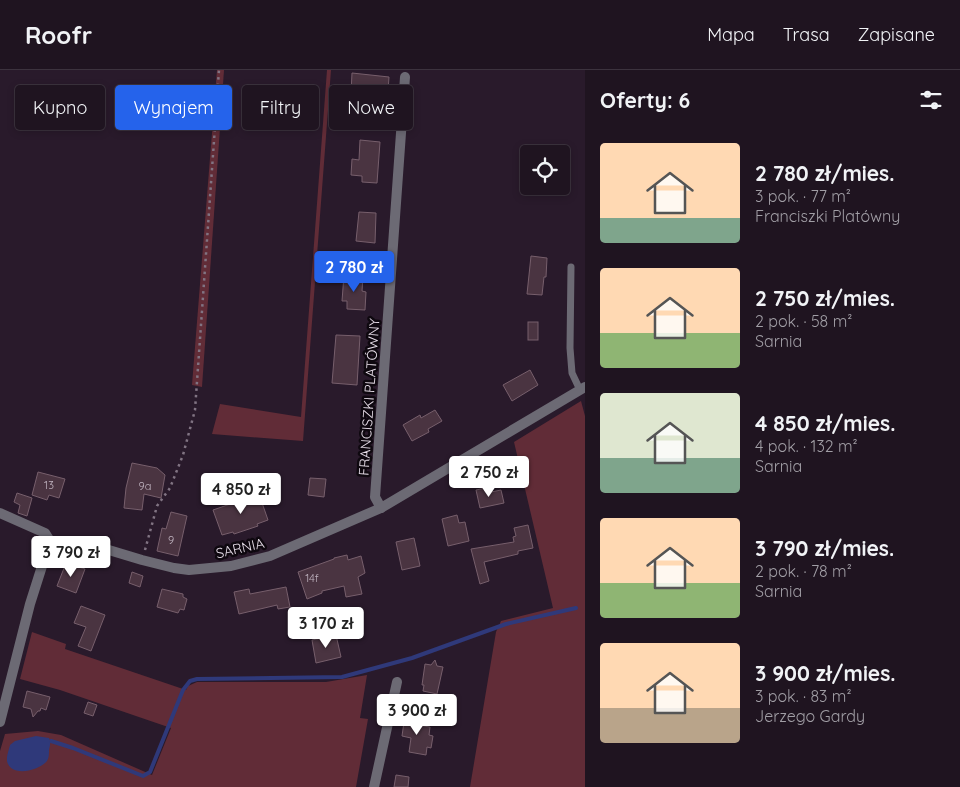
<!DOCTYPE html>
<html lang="pl">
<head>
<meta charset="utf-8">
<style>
	:root { --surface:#1f1420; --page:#271d29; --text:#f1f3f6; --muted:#a19ea5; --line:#3c333e; --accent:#2563eb }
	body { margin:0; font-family:Quicksand,sans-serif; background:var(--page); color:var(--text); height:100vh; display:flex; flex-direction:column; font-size:19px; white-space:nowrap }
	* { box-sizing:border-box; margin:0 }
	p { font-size:16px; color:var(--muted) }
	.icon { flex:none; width:28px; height:28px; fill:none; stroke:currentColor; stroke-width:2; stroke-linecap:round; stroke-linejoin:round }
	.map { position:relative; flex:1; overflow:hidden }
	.sheet { display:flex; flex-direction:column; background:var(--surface); width:375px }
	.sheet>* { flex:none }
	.guide { position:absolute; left:15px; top:15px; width:475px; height:45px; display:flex; gap:10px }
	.fabs { position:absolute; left:520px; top:75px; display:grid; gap:10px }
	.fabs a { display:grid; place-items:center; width:50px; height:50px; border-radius:5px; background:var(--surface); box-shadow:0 2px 8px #0003,0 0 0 1px var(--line); font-size:25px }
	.price { position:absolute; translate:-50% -42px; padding:0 11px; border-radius:5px; background:#fff; color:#222; font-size:16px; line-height:32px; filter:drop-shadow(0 1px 2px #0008) }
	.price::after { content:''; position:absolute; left:50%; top:30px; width:15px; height:11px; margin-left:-8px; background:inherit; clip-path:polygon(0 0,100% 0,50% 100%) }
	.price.on { background:var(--accent); color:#fff }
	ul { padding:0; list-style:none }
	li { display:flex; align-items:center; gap:15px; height:125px; padding:0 15px }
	li span { display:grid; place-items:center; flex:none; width:140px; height:100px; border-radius:5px; color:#555 }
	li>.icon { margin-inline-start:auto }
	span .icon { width:60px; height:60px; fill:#fffc; stroke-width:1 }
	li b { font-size:21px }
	h2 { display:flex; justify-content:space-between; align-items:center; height:60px; padding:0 15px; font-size:21px }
	.tag { padding:0 18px; border-radius:5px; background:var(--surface); box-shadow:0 2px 8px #0003,0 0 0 1px var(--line); font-size:18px; line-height:45px }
	.tag.on { background:var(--accent); color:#fff }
	header { display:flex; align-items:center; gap:30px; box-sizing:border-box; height:70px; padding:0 25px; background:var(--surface); border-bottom:1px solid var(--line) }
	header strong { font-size:24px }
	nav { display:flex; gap:28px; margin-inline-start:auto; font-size:18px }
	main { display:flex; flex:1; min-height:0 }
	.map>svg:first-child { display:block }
	.green { fill:#612c37 }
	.water { fill:#2f397a }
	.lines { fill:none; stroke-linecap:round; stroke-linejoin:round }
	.stream { stroke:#2f397a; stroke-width:4 }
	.building { fill:#4a3441; stroke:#775f6c }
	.path { stroke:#817483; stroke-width:2.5; stroke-dasharray:2.5 4; stroke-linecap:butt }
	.lane { stroke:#6c6a74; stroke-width:7 }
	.street { stroke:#6c6a74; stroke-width:10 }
	.labels { text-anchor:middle; stroke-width:5; stroke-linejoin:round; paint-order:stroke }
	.number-label { font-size:11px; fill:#c0b4c0 }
	.street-label { font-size:14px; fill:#e8dfea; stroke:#0e080f }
</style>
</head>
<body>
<header>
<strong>Roofr</strong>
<nav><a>Mapa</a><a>Trasa</a><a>Zapisane</a></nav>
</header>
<main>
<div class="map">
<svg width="585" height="717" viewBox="0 0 585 717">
	<rect width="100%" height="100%" fill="#291a2b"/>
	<g class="green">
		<polygon points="217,0 224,0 202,317 192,315"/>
		<polygon points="327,0 331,0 303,371 212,364 220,334 301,347"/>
		<polygon points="581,331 585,346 585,717 470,717 496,562 501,551 553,538 514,372"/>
		<polygon points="32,562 66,574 65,579 186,620 188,616 197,612 326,612 367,605 360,648 368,649 356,717 0,717 0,681 5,664 38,661 61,665 152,705 171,658 60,620 20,609"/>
	</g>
	<path class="water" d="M36,666L49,668C51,673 50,675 49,680C49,684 49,688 47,691C40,700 14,707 8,694C5,689 9,680 10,675L15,671Z"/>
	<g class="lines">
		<polyline class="stream" points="51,671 73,678 143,706 150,702 183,620 190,611 197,609 342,607 412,588 506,554 576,538"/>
	</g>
	<g class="building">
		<polygon points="352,3 389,7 388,21 378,20 376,44 358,43 359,24 351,23"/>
		<polygon points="360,70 380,72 377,113 362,112 362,106 351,105 352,89 359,90"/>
		<polygon points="359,142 376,143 375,173 356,171"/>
		<polygon points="531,186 547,188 546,207 544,207 542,225 527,224"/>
		<polygon points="344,205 363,207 362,221 366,222 365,240 347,239 347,231 342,231"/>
		<rect x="528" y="252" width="10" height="18"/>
		<polygon points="336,265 360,266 357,315 332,313"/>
		<polygon points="530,300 538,315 512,331 503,315"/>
		<polygon points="435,340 442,351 428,359 429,362 412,371 403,355 420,345 421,348"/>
		<polygon points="132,393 157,398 165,405 161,428 144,424 142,440 124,438 126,418"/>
		<polygon points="38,402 65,409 59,428 49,425 47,430 32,425"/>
		<polygon points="310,408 326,409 324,427 308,425"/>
		<polygon points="490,417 491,422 501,420 504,433 480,438 476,420"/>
		<polygon points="17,423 32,428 27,446 18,443 20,435 14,432"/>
		<polygon points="259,424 268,450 257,454 258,456 234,464 233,462 222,465 213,440"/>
		<polygon points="171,442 187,446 178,486 157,481 162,458 166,459"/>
		<polygon points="457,445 459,453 465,452 469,471 448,476 442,449"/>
		<polygon points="528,455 533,478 518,481 518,484 484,492 489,511 480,514 471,479 514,472 513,467 516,466 514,458"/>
		<polygon points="414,468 420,496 402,500 396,472"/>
		<polygon points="347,485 348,490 361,486 365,503 358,507 362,524 346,527 344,516 322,521 322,523 307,529 298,502 334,489 334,488"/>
		<polygon points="66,493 85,499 76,523 57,516"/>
		<polygon points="132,502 143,506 140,517 129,513"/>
		<polygon points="286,517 290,537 278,539 277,535 239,544 234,522 249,519 250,524"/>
		<polygon points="162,519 183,524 183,527 187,529 184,540 180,539 178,543 157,537"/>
		<polygon points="81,536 105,545 91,581 78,576 86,557 74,553"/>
		<polygon points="336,565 341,587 316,593 312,570"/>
		<polygon points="435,590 437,596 443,597 437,624 423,621 424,615 422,615 425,594 431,595"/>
		<polygon points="27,621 50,627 46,640 41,638 40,641 38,641 33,647 31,639 23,637"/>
		<polygon points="88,632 97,635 93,646 84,643"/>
		<polygon points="405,645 418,648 417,655 430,657 429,665 433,666 431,678 427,677 426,685 409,682 411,668 402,666"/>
		<polygon points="396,705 409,707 408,717 394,717"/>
	</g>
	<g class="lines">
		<polyline class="path" points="145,480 157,436 170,418 183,385 195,340 219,0"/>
		<polyline class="lane" points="571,197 570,278 572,303 580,320"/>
		<g class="street">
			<polyline points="381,438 375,427 405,7"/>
			<polyline points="0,443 45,463 50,471"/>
			<polyline points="50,471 79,471 142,490 174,498 189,500 231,496 270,486 381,438 585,317"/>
			<polyline points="0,652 30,534 50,471"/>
			<polyline points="374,717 397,612"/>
		</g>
	</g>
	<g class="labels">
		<g class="number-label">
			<text x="49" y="419">13</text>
			<text x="145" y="420">9a</text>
			<text x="171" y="474">9</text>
			<text x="312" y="512">14f</text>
		</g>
		<g class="street-label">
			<text transform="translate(369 327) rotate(-86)" y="5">FRANCISZKI PLATÓWNY</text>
			<text transform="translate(240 478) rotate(-13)" y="5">SARNIA</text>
		</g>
	</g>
</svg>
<div class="fabs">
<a><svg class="icon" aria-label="locate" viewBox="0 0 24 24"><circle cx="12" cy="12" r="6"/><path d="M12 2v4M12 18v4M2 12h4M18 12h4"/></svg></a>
</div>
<b class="price on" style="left:354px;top:223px">2 780 zł</b>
<b class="price" style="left:489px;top:428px">2 750 zł</b>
<b class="price" style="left:241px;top:445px">4 850 zł</b>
<b class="price" style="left:71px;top:508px">3 790 zł</b>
<b class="price" style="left:326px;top:579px">3 170 zł</b>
<b class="price" style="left:417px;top:666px">3 900 zł</b>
<div class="guide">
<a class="tag">Kupno</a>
<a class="tag on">Wynajem</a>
<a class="tag">Filtry</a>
<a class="tag">Nowe</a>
</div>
</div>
<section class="sheet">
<h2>Oferty: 6<svg class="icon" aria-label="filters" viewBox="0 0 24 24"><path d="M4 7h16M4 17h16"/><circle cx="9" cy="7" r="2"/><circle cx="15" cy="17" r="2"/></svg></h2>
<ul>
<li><span style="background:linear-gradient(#ffd9b3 75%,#7fa58c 0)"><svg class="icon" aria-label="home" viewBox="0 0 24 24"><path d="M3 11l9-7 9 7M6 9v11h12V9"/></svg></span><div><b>2 780 zł/mies.</b><p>3 pok. · 77 m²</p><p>Franciszki Platówny</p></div></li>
<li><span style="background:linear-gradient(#ffd9b3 65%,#8fb573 0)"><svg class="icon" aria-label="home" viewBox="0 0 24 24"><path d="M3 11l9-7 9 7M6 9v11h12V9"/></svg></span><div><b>2 750 zł/mies.</b><p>2 pok. · 58 m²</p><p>Sarnia</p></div></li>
<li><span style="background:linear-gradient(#dfe7d0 65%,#7fa58c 0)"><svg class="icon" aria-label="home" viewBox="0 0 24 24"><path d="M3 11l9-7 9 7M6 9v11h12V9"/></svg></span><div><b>4 850 zł/mies.</b><p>4 pok. · 132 m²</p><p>Sarnia</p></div></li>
<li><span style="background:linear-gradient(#ffd9b3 65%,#8fb573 0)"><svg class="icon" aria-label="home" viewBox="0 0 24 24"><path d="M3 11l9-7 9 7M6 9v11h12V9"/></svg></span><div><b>3 790 zł/mies.</b><p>2 pok. · 78 m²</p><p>Sarnia</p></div></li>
<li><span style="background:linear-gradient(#ffd9b3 65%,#b9a48a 0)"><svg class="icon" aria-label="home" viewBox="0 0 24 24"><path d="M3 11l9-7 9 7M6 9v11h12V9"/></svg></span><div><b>3 900 zł/mies.</b><p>3 pok. · 83 m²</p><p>Jerzego Gardy</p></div></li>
</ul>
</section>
</main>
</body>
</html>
